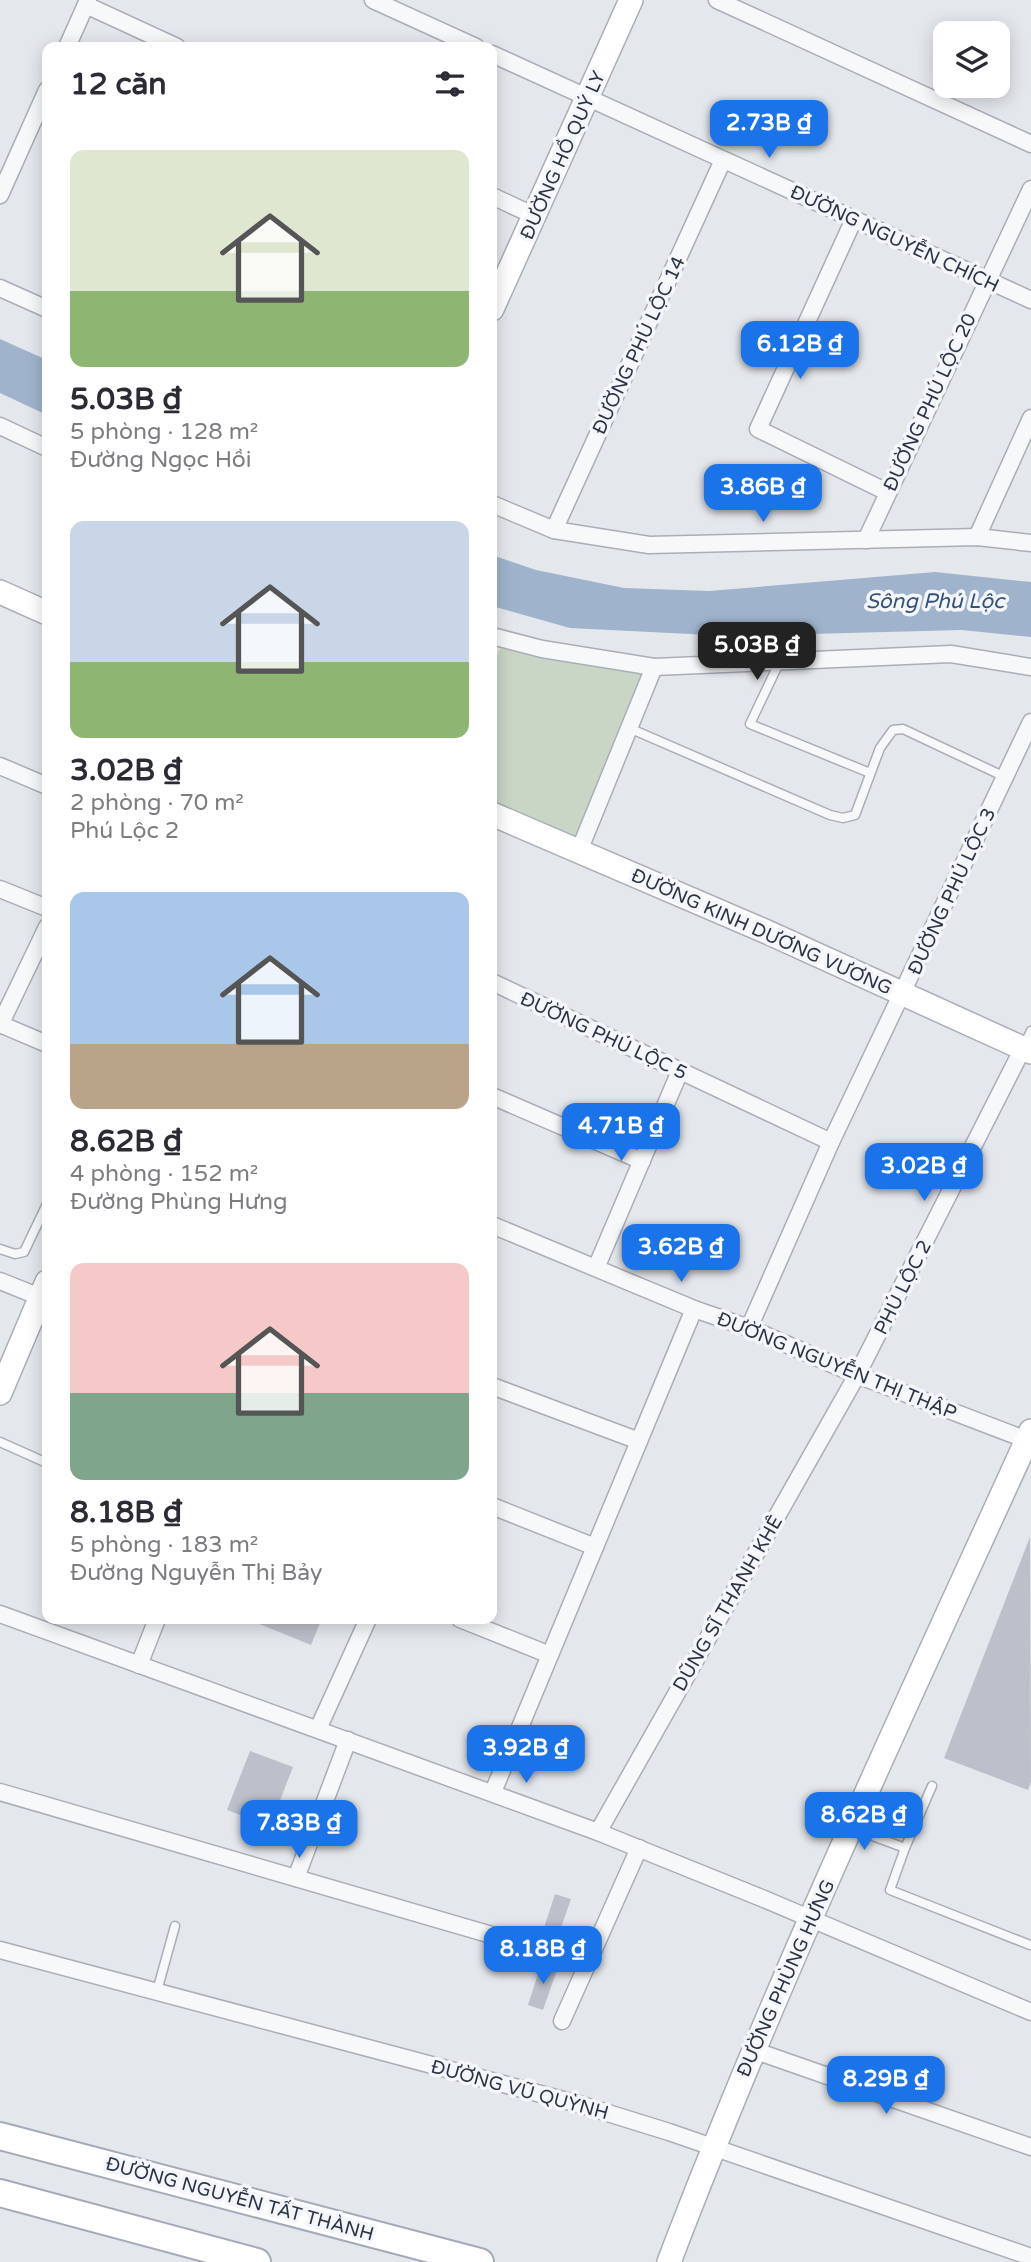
<!DOCTYPE html>
<html lang="vi">
<head>
<meta charset="utf-8">
<style>
	:root { --surface:#fff; --page:#f7f7f7; --text:#2b2b33; --muted:#7c7c81; --accent:#1a73e8 }
	body { margin:0; font-family:"Varela Round",sans-serif; background:var(--page); color:var(--text); height:100vh; display:flex; flex-direction:column; font-size:26px; white-space:nowrap }
	* { box-sizing:border-box; margin:0 }
	p { font-size:23px; color:var(--muted) }
	.icon { flex:none; width:38px; height:38px; fill:none; stroke:currentColor; stroke-width:2; stroke-linecap:round; stroke-linejoin:round }
	.map { position:relative; flex:1; overflow:hidden }
	.drawer { position:absolute; left:42px; top:42px; width:455px; height:1582px; display:flex; flex-direction:column; background:var(--surface); border-radius:14px; box-shadow:0 4px 18px #0003 }
	.drawer>* { flex:none }
	.buttons { position:absolute; left:933px; top:21px; display:grid; gap:14px }
	.buttons a { display:grid; place-items:center; width:77px; height:77px; border-radius:14px; background:var(--surface); box-shadow:0 4px 18px #0003; font-size:35px }
	.price { position:absolute; translate:-50% -60px; padding:0 16px; border-radius:14px; background:var(--accent); color:#fff; font-size:23px; line-height:46px; filter:drop-shadow(0 2px 4px #0008) }
	.price::after { content:''; position:absolute; left:50%; top:42px; width:21px; height:16px; margin-left:-10px; background:inherit; clip-path:polygon(0 0,100% 0,50% 100%) }
	.price.active { background:#222; color:#fff }
	ul { padding:0; list-style:none }
	li { display:grid; align-content:center; gap:14px; height:371px; padding:0 28px }
	li span { display:grid; place-items:center; height:217px; border-radius:14px; color:#555 }
	li>.icon { margin-inline-start:auto }
	span .icon { width:126px; height:126px; fill:#fffc; stroke-width:1 }
	li b { font-size:30px }
	h2 { display:flex; justify-content:space-between; align-items:center; height:84px; padding:0 28px; font-size:30px }
	.map>svg:first-child { display:block }
	.green { fill:#c9d6c5 }
	.water { fill:#9fb4cc }
	.building { fill:#bbc0ca }
	.lines { fill:none; stroke-linecap:round; stroke-linejoin:round }
	.lane-casing { stroke:#a9aeb7; stroke-width:11 }
	.street-casing { stroke:#a9aeb7; stroke-width:19 }
	.secondary-casing { stroke:#a9aeb7; stroke-width:26 }
	.primary-casing { stroke:#a3abb8; stroke-width:30 }
	.lane { stroke:#f7f8fa; stroke-width:8 }
	.street { stroke:#f7f8fa; stroke-width:16 }
	.secondary { stroke:#fff; stroke-width:23 }
	.primary { stroke:#fff; stroke-width:26 }
	.labels { text-anchor:middle; stroke-width:7; stroke-linejoin:round; paint-order:stroke }
	.street-label { font-size:19px; fill:#2b3445; stroke:#f4f6f9 }
	.water-label { font-size:21px; font-style:italic; fill:#34527a; stroke:#f4f6f9 }
</style>
</head>
<body>
<div class="map">
<svg width="1031" height="2262" viewBox="0 0 1031 2262">
	<rect width="100%" height="100%" fill="#e4e7ec"/>
	<polygon class="green" points="501,647 654,667 579,851 492,808 492,667"/>
	<g class="water">
		<polygon points="0,339 47,360 47,415 0,393"/>
		<polygon points="492,555 536,570 624,588 709,591 935,572 1031,582 1031,637 962,630 730,636 570,628 492,606"/>
	</g>
	<g class="building">
		<polygon points="1030,1537 1031,1782 1028,1790 944,1758"/>
		<polygon points="247,1619 308,1619 320,1623 311,1645"/>
		<polygon points="250,1751 293,1767 270,1826 227,1810"/>
		<polygon points="555,1894 571,1899 557,1939 542,1934"/>
		<polygon points="542,1962 558,1967 543,2010 528,2005"/>
	</g>
	<g class="lines">
		<defs>
			<g id="lane">
				<polyline points="779,663 750,724 870,773"/>
				<polyline points="629,728 830,815 843,818 855,815 880,748 893,730 903,729 1005,777"/>
				<polyline points="1023,1047 1031,1031"/>
				<polyline points="0,1249 15,1254 24,1252 47,1204"/>
				<polyline points="0,1442 47,1463"/>
				<polyline points="854,1829 905,1848 890,1890 1030,1945"/>
				<polyline points="905,1848 932,1786"/>
				<polyline points="157,1991 175,1926"/>
			</g>
			<g id="street">
				<polyline points="373,0 476,47"/>
				<polyline points="717,0 1031,144"/>
				<polyline points="86,5 177,47"/>
				<polyline points="67,47 88,0"/>
				<polyline points="492,54 1031,300"/>
				<polyline points="0,195 47,90"/>
				<polyline points="492,196 535,216"/>
				<polyline points="854,219 758,429 887,492"/>
				<polyline points="0,288 47,309"/>
				<polyline points="0,426 47,448"/>
				<polyline points="492,504 554,530 649,545 977,537 1031,543"/>
				<polyline points="554,530 723,160"/>
				<polyline points="977,537 1031,418"/>
				<polyline points="866,540 1031,189"/>
				<polyline points="492,636 542,649 654,667 951,654 1031,667"/>
				<polyline points="0,766 47,786"/>
				<polyline points="579,851 654,667"/>
				<polyline points="0,889 47,908"/>
				<polyline points="492,982 831,1142"/>
				<polyline points="0,1024 47,1044"/>
				<polyline points="0,1025 47,927"/>
				<polyline points="492,1096 642,1161"/>
				<polyline points="492,1225 694,1309 749,1328 857,1375 1027,1440"/>
				<polyline points="596,1268 680,1071"/>
				<polyline points="0,1281 40,1297"/>
				<polyline points="749,1328 831,1142 1031,722"/>
				<polyline points="492,1386 639,1441"/>
				<polyline points="492,1506 595,1547"/>
				<polyline points="0,1614 598,1832 764,1899 1031,2012"/>
				<polyline points="460,1619 550,1655"/>
				<polyline points="139,1665 157,1619"/>
				<polyline points="318,1729 368,1619"/>
				<polyline points="0,1792 588,1963"/>
				<polyline points="493,1792 694,1309"/>
				<polyline points="598,1832 857,1375 1023,1048"/>
				<polyline points="296,1878 348,1740"/>
				<polyline points="0,1950 582,2105 669,2132 1031,2257"/>
				<polyline points="562,2021 639,1848"/>
				<polyline points="753,2050 1031,2147"/>
			</g>
			<g id="secondary">
				<polyline points="492,309 631,0"/>
				<polyline points="0,592 47,613"/>
				<polyline points="492,814 767,932 1031,1052"/>
				<polyline points="0,1393 47,1282"/>
				<path d="M669,2262C777,1979 906,1706 1031,1431"/>
			</g>
			<g id="primary">
				<polyline points="0,2136 480,2262"/>
				<polyline points="0,2193 257,2262"/>
			</g>
		</defs>
		<use href="#lane" class="lane-casing"/>
		<use href="#street" class="street-casing"/>
		<use href="#secondary" class="secondary-casing"/>
		<use href="#primary" class="primary-casing"/>
		<use href="#lane" class="lane"/>
		<use href="#street" class="street"/>
		<use href="#secondary" class="secondary"/>
		<use href="#primary" class="primary"/>
	</g>
	<g class="labels">
		<g class="street-label">
			<text transform="translate(562 155) rotate(-66)" y="7">ĐƯỜNG HỒ QUÝ LY</text>
			<text transform="translate(895 238) rotate(25)" y="7">ĐƯỜNG NGUYỄN CHÍCH</text>
			<text transform="translate(638 345) rotate(-65)" y="7">ĐƯỜNG PHÚ LỘC 14</text>
			<text transform="translate(929 402) rotate(-65)" y="7">ĐƯỜNG PHÚ LỘC 20</text>
			<text transform="translate(951 891) rotate(-65)" y="7">ĐƯỜNG PHÚ LỘC 3</text>
			<text transform="translate(762 931) rotate(24)" y="7">ĐƯỜNG KINH DƯƠNG VƯƠNG</text>
			<text transform="translate(604 1035) rotate(25)" y="7">ĐƯỜNG PHÚ LỘC 5</text>
			<text transform="translate(902 1287) rotate(-63)" y="7">PHÚ LỘC 2</text>
			<text transform="translate(837 1365) rotate(22)" y="7">ĐƯỜNG NGUYỄN THỊ THẬP</text>
			<text transform="translate(727 1603) rotate(-60)" y="7">DŨNG SĨ THANH KHÊ</text>
			<text transform="translate(785 1978) rotate(-66)" y="7">ĐƯỜNG PHÙNG HƯNG</text>
			<text transform="translate(520 2089) rotate(15)" y="7">ĐƯỜNG VŨ QUỲNH</text>
			<text transform="translate(240 2198) rotate(15)" y="7">ĐƯỜNG NGUYỄN TẤT THÀNH</text>
		</g>
		<g class="water-label">
			<text x="935" y="608">Sông Phú Lộc</text>
		</g>
	</g>
</svg>
<div class="buttons">
<a><svg class="icon" aria-label="layers" viewBox="0 0 24 24"><path d="M12 4l9 5-9 5-9-5zM3 14l9 5 9-5"/></svg></a>
</div>
<b class="price" style="left:769px;top:160px">2.73B ₫</b>
<b class="price" style="left:800px;top:381px">6.12B ₫</b>
<b class="price" style="left:763px;top:524px">3.86B ₫</b>
<b class="price active" style="left:757px;top:682px">5.03B ₫</b>
<b class="price" style="left:621px;top:1163px">4.71B ₫</b>
<b class="price" style="left:924px;top:1203px">3.02B ₫</b>
<b class="price" style="left:681px;top:1284px">3.62B ₫</b>
<b class="price" style="left:526px;top:1785px">3.92B ₫</b>
<b class="price" style="left:864px;top:1852px">8.62B ₫</b>
<b class="price" style="left:299px;top:1860px">7.83B ₫</b>
<b class="price" style="left:543px;top:1986px">8.18B ₫</b>
<b class="price" style="left:886px;top:2116px">8.29B ₫</b>
<section class="drawer">
<h2>12 căn<svg class="icon" aria-label="filters" viewBox="0 0 24 24"><path d="M4 7h16M4 17h16"/><circle cx="9" cy="7" r="2"/><circle cx="15" cy="17" r="2"/></svg></h2>
<ul>
<li><span style="background:linear-gradient(#dfe7d0 65%,#8fb573 0)"><svg class="icon" aria-label="home" viewBox="0 0 24 24"><path d="M3 11l9-7 9 7M6 9v11h12V9"/></svg></span><div><b>5.03B ₫</b><p>5 phòng · 128 m²</p><p>Đường Ngọc Hồi</p></div></li>
<li><span style="background:linear-gradient(#c9d6e8 65%,#8fb573 0)"><svg class="icon" aria-label="home" viewBox="0 0 24 24"><path d="M3 11l9-7 9 7M6 9v11h12V9"/></svg></span><div><b>3.02B ₫</b><p>2 phòng · 70 m²</p><p>Phú Lộc 2</p></div></li>
<li><span style="background:linear-gradient(#a9c7e8 70%,#b9a48a 0)"><svg class="icon" aria-label="home" viewBox="0 0 24 24"><path d="M3 11l9-7 9 7M6 9v11h12V9"/></svg></span><div><b>8.62B ₫</b><p>4 phòng · 152 m²</p><p>Đường Phùng Hưng</p></div></li>
<li><span style="background:linear-gradient(#f6c9c9 60%,#7fa58c 0)"><svg class="icon" aria-label="home" viewBox="0 0 24 24"><path d="M3 11l9-7 9 7M6 9v11h12V9"/></svg></span><div><b>8.18B ₫</b><p>5 phòng · 183 m²</p><p>Đường Nguyễn Thị Bảy</p></div></li>
</ul>
</section>
</div>
</body>
</html>
